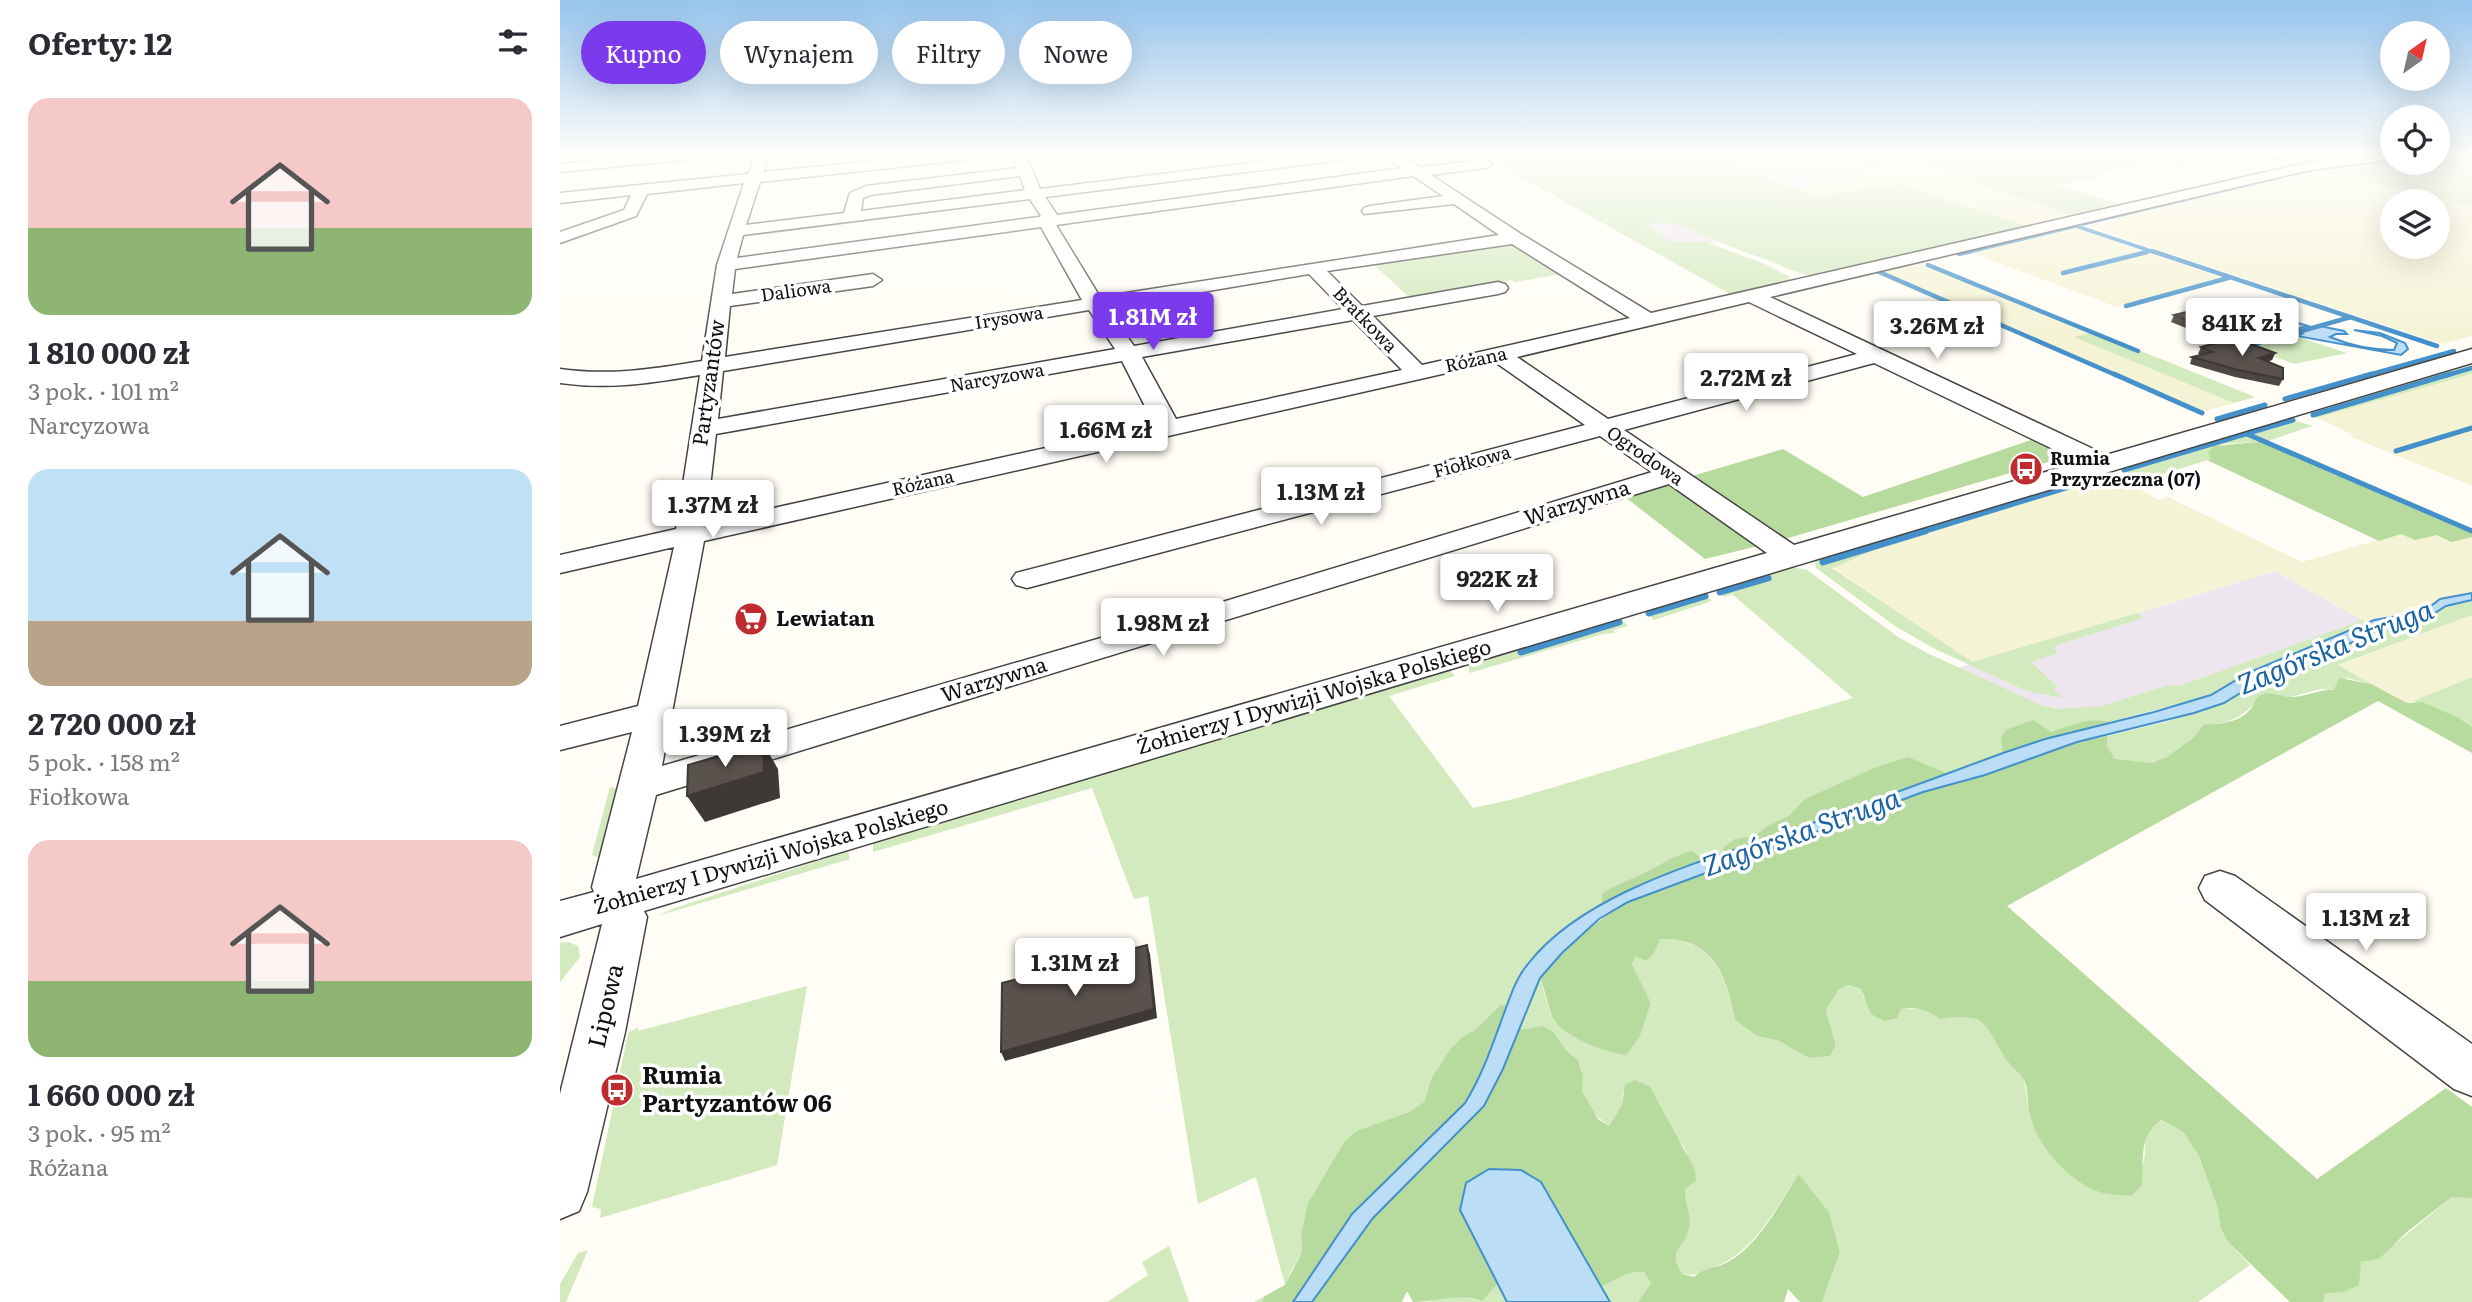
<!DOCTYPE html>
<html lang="pl">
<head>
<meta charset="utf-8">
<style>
	:root { --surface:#fff; --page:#f7f7f7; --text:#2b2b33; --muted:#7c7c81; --accent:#7c3aed }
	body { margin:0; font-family:Literata,serif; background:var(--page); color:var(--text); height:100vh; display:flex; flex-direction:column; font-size:26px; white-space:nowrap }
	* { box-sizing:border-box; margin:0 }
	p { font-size:23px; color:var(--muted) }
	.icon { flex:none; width:38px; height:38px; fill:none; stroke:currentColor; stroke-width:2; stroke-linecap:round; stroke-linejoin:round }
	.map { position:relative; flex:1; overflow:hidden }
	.side { display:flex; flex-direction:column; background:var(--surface); width:560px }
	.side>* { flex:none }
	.guide { position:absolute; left:21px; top:21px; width:665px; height:63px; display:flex; gap:14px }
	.needle { width:46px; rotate:34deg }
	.buttons { position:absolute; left:1820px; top:21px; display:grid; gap:14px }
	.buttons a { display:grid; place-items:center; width:70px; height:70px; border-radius:50%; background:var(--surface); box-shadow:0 7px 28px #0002; font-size:35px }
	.price { position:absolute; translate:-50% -60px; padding:0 16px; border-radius:7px; background:#fff; color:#222; font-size:23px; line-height:46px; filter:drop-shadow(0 2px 4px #0008) }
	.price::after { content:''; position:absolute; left:50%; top:42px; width:21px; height:16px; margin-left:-10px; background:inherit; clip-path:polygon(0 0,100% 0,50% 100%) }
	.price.selected { background:var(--accent); color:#fff }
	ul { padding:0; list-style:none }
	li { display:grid; align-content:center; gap:14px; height:371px; padding:0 28px }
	li span { display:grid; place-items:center; height:217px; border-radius:21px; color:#555 }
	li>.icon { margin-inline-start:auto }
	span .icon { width:126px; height:126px; fill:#fffc; stroke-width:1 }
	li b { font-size:30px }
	h2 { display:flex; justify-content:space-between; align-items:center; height:84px; padding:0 28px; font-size:30px }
	.chip { padding:0 24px; border-radius:32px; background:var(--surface); box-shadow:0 7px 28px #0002; font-size:24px; line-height:63px }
	.chip.selected { background:var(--accent); color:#fff }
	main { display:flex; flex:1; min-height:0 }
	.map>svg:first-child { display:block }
	.industrial { fill:#eee6ef }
	.farmland { fill:#f5f3d5; fill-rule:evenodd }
	.green { fill:#d3e9be }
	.forest { fill:#b7da9e }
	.water { fill:#bbddf5; stroke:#4490ca; stroke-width:2 }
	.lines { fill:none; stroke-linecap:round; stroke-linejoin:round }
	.stream-far3 { stroke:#4490ca; stroke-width:3.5 }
	.stream-far2 { stroke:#4490ca; stroke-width:4.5 }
	.stream-far1 { stroke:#4490ca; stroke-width:5 }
	.stream { stroke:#4490ca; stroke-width:7 }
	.minor-casing { stroke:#444; stroke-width:3 }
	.minor { fill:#fff; fill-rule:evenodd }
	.wall { fill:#4d4742 }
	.shaded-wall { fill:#3e3936 }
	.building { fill:#59524d; stroke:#3e3936; stroke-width:2 }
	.labels { text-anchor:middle; stroke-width:7; stroke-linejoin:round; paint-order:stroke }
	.far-street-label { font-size:18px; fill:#111; stroke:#fff }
	.far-poi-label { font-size:18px; font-weight:bold; fill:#111; stroke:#fff; text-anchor:start }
	.street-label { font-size:21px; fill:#111; stroke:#fff }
	.poi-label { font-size:21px; font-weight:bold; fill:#111; stroke:#fff; text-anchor:start }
	.near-street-label { font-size:24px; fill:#111; stroke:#fff }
	.near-poi-label { font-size:24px; font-weight:bold; fill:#111; stroke:#fff; text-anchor:start }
	.near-water-label { font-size:28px; font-style:italic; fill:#1c63a1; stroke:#fff }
</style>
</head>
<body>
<main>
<section class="side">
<h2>Oferty: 12<svg class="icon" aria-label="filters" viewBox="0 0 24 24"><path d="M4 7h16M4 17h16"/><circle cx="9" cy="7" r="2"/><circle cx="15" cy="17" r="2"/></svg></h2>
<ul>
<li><span style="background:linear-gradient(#f6c9c9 60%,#8fb573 0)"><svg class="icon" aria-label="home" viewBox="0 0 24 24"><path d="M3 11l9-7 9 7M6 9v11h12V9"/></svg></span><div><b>1 810 000 zł</b><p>3 pok. · 101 m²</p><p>Narcyzowa</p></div></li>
<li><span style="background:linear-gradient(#bfe0f5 70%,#b9a48a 0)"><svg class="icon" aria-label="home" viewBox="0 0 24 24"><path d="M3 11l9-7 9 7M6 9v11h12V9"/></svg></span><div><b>2 720 000 zł</b><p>5 pok. · 158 m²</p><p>Fiołkowa</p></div></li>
<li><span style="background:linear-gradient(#f6c9c9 65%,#8fb573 0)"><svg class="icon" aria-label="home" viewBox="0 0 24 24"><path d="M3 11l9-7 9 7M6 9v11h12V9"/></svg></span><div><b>1 660 000 zł</b><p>3 pok. · 95 m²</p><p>Różana</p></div></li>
</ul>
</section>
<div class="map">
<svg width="1912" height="1302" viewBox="0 0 1912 1302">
	<rect width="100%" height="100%" fill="#fffdf5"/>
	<g class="industrial">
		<polygon points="1162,155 1270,155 1316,173 1232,188 1201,176 1196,169"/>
		<polygon points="1113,217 1162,241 1102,252 1056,226"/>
		<polygon points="1715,571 1803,620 1492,732 1394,669"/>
	</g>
	<g class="farmland">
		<polygon points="1330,155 1385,155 1351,161 1514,216 1470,227 1338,184 1256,197 1232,188 1314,173 1308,169 1348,161"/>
		<polygon points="1693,155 1817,155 1735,165"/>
		<path d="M1756,170L1912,206V336L1882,344L1528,226ZM1832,201H1878V247H1832Z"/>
		<polygon points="1516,228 1660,277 1557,307 1406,251"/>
		<polygon points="1359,261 1534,332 1515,337 1674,403 1639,413 1314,273"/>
		<polygon points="1912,374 1912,486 1791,437 1794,435 1756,418"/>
		<polygon points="1556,475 1598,500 1608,497 1742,562 1886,520 1912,532 1912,593 1880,599 1863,612 1808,623 1715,571 1412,663 1272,567 1317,549"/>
		<polygon points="1912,615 1912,677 1847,704 1777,666"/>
	</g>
	<g class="green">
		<path d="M921,155H1162L1196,169L1201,176L1256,197L1338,184L1470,227L1258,276C1238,275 1225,267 1207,260C1177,249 1148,239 1120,224L1114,225L1106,221L1084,225L1114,242H1146L1205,264L1230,277L1227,283L1178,294H1170Z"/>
		<polygon points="1270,155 1330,155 1349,161 1385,155 1556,155 1594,165 1535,173 1543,177 1499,185 1560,204 1514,216 1349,161 1308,169"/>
		<polygon points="1569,155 1628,155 1657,162 1621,169"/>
		<polygon points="1878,155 1912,155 1912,206 1756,170 1832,160 1832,163 1878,163"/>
		<polygon points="951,241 1001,274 955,282 952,280 850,298 813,264"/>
		<polygon points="1534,332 1695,397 1674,403 1514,337"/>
		<polygon points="1735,336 1787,353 1734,364 1692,348"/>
		<polygon points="1912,361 1912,374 1756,418 1747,411"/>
		<polygon points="1728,418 1752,426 1708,441 1661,444 1651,459 1593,477 1576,477 1560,470"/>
		<polygon points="1550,471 1556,475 1317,549 1272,568 1412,662 1577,613 1583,618 1497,645 1494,648 1498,653 1471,662 1498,687 1493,689 1504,698 1467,691 1375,649 1335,626 1256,568 1255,560"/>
		<path d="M1224,565L1247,570L1338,637L1367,653L1481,705L1497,709L1542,706L1609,685L1619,686L1803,620L1808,623L1688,673L1651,695L1550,722C1531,716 1512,726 1496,736L1364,781L1352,788C1295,808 1239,829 1182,850C1094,881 983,908 947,1005H940L915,1030L903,1036L891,1048L871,1079L864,1102L849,1112L796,1131L784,1142L747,1205L741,1236L742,1252L731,1271L720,1302H694L725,1285L696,1177L638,1204L588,896L574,899L532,788L313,852V843L890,670L895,676L829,696L913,808L954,799L1293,698L1172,594L1164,597L1153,588Z"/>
		<polygon points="1142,592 1152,601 1094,620 1082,608"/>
		<path d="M1912,600V615L1778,665L1811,684L1787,678L1774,690L1761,689L1730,697L1705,694C1686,712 1673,726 1644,724L1633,738L1607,758L1592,763L1555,760L1547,746V736L1609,721L1664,703L1716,671L1791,643L1824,626L1870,616L1886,606Z"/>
		<polygon points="1056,615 1068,626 1053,630 1055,633 1043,634 909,673 909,666 906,663"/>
		<polygon points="1912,677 1912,727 1899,718 1853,701"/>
		<polygon points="50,787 60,789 40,858 32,855"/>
		<polygon points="288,851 290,859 97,916 115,908"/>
		<path d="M1099,939C1154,937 1165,975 1175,1020L1197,1036L1219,1041L1249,1058L1270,1056L1276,1044L1266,1010L1279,989L1289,985L1301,989L1304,998L1341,1009H1366L1380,1019L1406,1015L1422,1022L1437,1040L1448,1062L1464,1079L1470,1117L1511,1175L1539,1192L1571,1196C1575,1186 1581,1175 1583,1164C1589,1143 1578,1137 1600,1120L1623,1132L1639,1156L1658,1209L1660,1227L1668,1242L1690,1265L1638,1302H1262L1280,1252L1269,1212L1239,1174C1215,1209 1196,1249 1157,1266C1142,1272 1137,1277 1122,1274C1108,1250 1122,1252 1128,1231C1132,1220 1124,1211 1124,1200C1124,1186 1130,1170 1127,1156C1124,1135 1079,1106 1063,1092L1062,1105L1050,1126C1038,1119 1023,1102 1022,1088C1022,1079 1023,1069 1018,1061C1015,1055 1007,1052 1003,1046C987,1024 983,1026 957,1030L980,978L991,1016L1080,1036L1091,1003L1072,964L1075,956L1094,953Z"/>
		<polygon points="8,942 18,946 20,957 0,982 0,943"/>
		<polygon points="247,986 217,1165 40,1218 41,1209 32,1207 56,1093 61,1091 64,1077 59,1077 68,1033 78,1027 78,1031"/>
		<polygon points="1908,1196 1912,1198 1912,1302 1763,1302 1765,1294 1783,1292 1801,1262 1835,1244 1892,1197"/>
		<polygon points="609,1246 629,1302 547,1302 588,1275 582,1262"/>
		<polygon points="28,1250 6,1302 0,1302 0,1284 18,1253"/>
		<polygon points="1084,1272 1091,1283 1078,1302 1050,1302 1041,1287 1069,1273"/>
		<polygon points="938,1283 947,1302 867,1302 894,1295 921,1301"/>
	</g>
	<g class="forest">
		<polygon points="1477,438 1512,455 1218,541 1129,477 1223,449 1303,497"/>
		<polygon points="1708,441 1889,519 1886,521 1912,532 1912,537 1891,542 1877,535 1855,540 1841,534 1819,541 1647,460 1651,459 1648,453 1654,446"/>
		<polygon points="1114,482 1202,545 1145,559 1065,497"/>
		<path d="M1779,678L1811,684L1847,703L1862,702L1899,718L1912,727V753L1818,701L1447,906L1757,1179L1886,1088L1912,1107V1198L1892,1197L1848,1231L1820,1258L1801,1262L1799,1285L1783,1292L1765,1294L1763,1302H1730L1668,1242L1660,1227L1658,1209L1639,1156L1623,1132L1601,1120C1578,1136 1584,1160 1582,1185L1571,1196C1561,1195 1548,1195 1539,1192C1509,1181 1480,1149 1471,1119C1467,1108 1469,1094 1465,1082C1462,1074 1453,1069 1448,1062C1424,1026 1430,1011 1380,1019C1366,1009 1358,1007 1341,1009L1337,1018L1324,1021L1311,1014L1301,989L1289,985L1279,989L1266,1010L1276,1045L1270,1056L1249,1058L1219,1041L1197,1036L1175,1020C1166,975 1154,937 1100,939L1094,953L1086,961L1075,956L1072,964L1091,1003L1080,1036L1066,1055C1045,1052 999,1036 991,1014C987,1002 985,990 980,978C1006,947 1033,922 1068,902L1363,792L1425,775L1517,742L1547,736V746L1555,759L1592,763L1607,757L1633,738L1644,724C1660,725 1679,722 1690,710C1696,703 1694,697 1704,694C1712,692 1722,697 1731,697C1746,697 1758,689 1774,690Z"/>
		<path d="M1473,720L1491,732C1509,726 1531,716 1550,722L1443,753L1441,738L1446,730Z"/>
		<polygon points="1348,757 1386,773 1164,855 1163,848 1175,839 1194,836 1208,826 1229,816 1245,799 1314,768"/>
		<path d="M1132,851L1146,861L1059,894L1042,904V894C1055,885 1068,881 1082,874C1099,866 1113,856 1132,851Z"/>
		<polygon points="940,1005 947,1005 918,1082 905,1104 792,1214 733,1302 702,1302 705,1296 725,1285 742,1252 741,1236 747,1205 784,1142 796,1131 849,1112 864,1102 871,1079 891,1048 903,1036 915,1030"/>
		<path d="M983,1026L993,1032L1006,1050L1018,1060L1023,1076L1022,1091L1038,1119L1049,1126L1062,1105L1065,1085L1075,1080L1090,1087L1135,1170L1136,1181L1125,1189C1124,1203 1132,1216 1129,1228C1124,1251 1107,1248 1122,1274L1134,1277C1145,1267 1155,1269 1168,1262C1200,1244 1219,1204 1239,1174L1269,1212L1280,1252L1262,1302H1240L1228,1289L1224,1302H1078L1091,1283L1084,1272L1069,1273L1041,1287L981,1182L900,1210L938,1283L922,1301C893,1292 880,1302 853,1302L847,1291L842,1302H752L813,1218L943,1069L957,1030Z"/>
	</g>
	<g class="water">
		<polygon points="1712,315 1748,326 1717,334 1701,330 1700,326 1706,326 1708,324 1694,316"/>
		<path d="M1760,326L1784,331L1787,334H1776L1770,337C1789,345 1813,350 1834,350L1837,343L1822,336L1794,330L1820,333L1845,343L1848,349L1841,355L1737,336L1742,334L1738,332Z"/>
		<path d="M1912,593V600L1886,606L1870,616L1847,623L1824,626L1791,643L1716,671L1664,703L1634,713L1517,742L1425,775L1363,792L1068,902L1039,919L1002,953L980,978L943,1069L924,1106L813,1218L752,1302H733L792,1214L905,1103C922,1076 932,1046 943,1016C950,998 955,979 968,964C1025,890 1154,858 1239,828C1308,803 1375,778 1443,753L1485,739L1594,712L1651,695L1688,673L1814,620L1863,612L1880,599Z"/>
		<polygon points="929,1169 961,1170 981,1182 1050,1302 947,1302 900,1210 906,1183"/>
	</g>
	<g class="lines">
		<g class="stream-far3">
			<polyline points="1700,155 1723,160"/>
			<polyline points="1797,164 1832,159"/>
			<polyline points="1523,224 1754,169"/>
			<polyline points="1404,253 1516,226 1597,253"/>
			<polyline points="1583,253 1587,252"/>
		</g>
		<g class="stream-far2">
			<polyline points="1592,251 1877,346"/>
			<polyline points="1399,254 1411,251"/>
			<polyline points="1368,265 1578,351"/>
			<polyline points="1317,271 1558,376"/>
			<polyline points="1503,273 1587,252"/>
			<polyline points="1566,306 1668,278"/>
			<polyline points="1688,346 1791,317"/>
			<polyline points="1805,376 1894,351"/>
			<polyline points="1884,376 1912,368"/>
		</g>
		<g class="stream-far1">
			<polyline points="1554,374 1642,413"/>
			<polyline points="1725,399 1812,374"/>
			<polyline points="1753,415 1890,374"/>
			<polyline points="1657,419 1705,405"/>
			<polyline points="1687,434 1912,531"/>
			<polyline points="1836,451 1912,428"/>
			<polyline points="1564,470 1733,420"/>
			<polyline points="1359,533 1548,475"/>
		</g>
		<g class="stream">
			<polyline points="1263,562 1365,531"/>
			<polyline points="1160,592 1208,578"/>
			<polyline points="1089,613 1145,596"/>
			<polyline points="961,652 1059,622"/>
		</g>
		<defs>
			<g id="minor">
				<polygon points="90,155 140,155 133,159 0,172 0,164"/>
				<path d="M196,155H210L203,172L374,155H421L414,159L200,182L186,225L284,213L290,193L306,186L457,168L452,155H466L480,189L755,155H796L789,159L485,197L497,215L842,168L830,160L829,155H841L860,167L925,160L932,164L930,167L871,175L961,234L1091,313L1745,163L1802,155H1832V159L1745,171L1210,297L1546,455L1912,349V363L84,911L87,917L65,1032L27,1192L19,1211L0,1219V1094L42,924L0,937V901L34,892L32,887L72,732L0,750V726L78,706L114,547L0,573V555L116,529L140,375C91,383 50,390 0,383V369C49,376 94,369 142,361L157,265L184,183L87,194L76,216L0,243V232L64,210L71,195L0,203V193L188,174ZM460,176L465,190L301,211L303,198L310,195ZM853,176L883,196L810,206L804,208L802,211L804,214L894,204L939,235L540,297L496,225ZM470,199L481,216L479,217L177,258L183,235ZM481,227L522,300L165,357L170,306L313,286L322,280L313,274L172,294L175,269ZM952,244L1070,318L862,365L813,316L938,294L945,292L948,288L945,284L938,282L802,306L767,271ZM749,274L783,309L574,346L547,308ZM1189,302L1297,354L1048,419L957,357ZM529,310L555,349L158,419L163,371ZM793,320L842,370L616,419L582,357ZM562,361L594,424L146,523L156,434ZM935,362L1025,425L456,573L452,579L456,585L467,588L1040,436L1092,472L616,616L102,766L144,541ZM1314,363L1520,462L1234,545L1064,430ZM1109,484L1207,553L76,879L96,795Z"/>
				<polygon points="1660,871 1675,876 1912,1044 1912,1096 1894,1089 1645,900 1639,888 1645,876"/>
			</g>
		</defs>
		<use href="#minor" class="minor-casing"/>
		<use href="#minor" class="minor"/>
	</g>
	<g class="wall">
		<polygon points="1614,315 1680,327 1646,336 1611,322"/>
		<polygon points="1641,347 1715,353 1712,360 1708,361 1723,379 1719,386 1675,377 1630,364 1632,357 1642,355 1638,354"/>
	</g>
	<g class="shaded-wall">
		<polygon points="1683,321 1680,327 1646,336 1649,329"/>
		<polygon points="1715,353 1712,360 1696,365 1699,358"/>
		<polygon points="203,743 218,769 220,798 145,822 127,796"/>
		<polygon points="587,945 590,954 597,1018 445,1061 441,1052"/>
	</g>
	<g class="building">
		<polygon points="1647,307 1683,321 1649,329 1614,315"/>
		<polygon points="1675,338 1715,353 1699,358 1723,368 1723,379 1678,370 1632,357 1653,352 1641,347"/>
		<polygon points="203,743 204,772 127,796 128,765"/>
		<polygon points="587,945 594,1009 441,1052 442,983"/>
	</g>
	<linearGradient id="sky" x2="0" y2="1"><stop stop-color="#96c4ed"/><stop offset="0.46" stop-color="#fffefa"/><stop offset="1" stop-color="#fffefa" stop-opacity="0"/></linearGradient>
	<rect width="1912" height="337" fill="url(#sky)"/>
	<defs>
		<symbol id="bus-disc" viewBox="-11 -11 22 22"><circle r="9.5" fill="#bf2b2e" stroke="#fff"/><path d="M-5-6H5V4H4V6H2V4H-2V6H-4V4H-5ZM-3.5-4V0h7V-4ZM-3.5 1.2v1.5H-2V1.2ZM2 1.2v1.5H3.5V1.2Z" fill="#fff"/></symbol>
		<symbol id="supermarket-disc" viewBox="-11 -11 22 22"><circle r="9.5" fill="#bf2b2e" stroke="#fff"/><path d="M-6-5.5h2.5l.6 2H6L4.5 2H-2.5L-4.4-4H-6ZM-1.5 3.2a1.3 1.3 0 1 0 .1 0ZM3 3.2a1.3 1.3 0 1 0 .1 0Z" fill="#fff"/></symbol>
	</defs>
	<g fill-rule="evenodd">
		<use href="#bus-disc" x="1447" y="450" width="38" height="38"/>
		<use href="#supermarket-disc" x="172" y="600" width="38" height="38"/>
		<use href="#bus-disc" x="38" y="1071" width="38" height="38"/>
	</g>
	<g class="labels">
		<g class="far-street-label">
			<text transform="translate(236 291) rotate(-8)" y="6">Daliowa</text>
			<text transform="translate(449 318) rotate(-9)" y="6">Irysowa</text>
			<text transform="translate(805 320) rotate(46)" y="6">Bratkowa</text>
			<text transform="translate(916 360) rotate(-12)" y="6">Różana</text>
			<text transform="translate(437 378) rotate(-10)" y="6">Narcyzowa</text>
			<text transform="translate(1085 456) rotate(35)" y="6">Ogrodowa</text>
			<text transform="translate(912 462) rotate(-15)" y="6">Fiołkowa</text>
			<text transform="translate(363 483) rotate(-13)" y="6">Różana</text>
		</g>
		<g class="far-poi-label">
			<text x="1490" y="465">Rumia<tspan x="1490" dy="21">Przyrzeczna (07)</tspan></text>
		</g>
		<g class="street-label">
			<text transform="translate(149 383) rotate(-82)" y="7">Partyzantów</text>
			<text transform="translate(1017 503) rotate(-17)" y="7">Warzywna</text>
			<text transform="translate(434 680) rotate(-17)" y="7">Warzywna</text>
			<text transform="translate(754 697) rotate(-16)" y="7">Żołnierzy I Dywizji Wojska Polskiego</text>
			<text transform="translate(211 857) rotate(-16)" y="7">Żołnierzy I Dywizji Wojska Polskiego</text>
		</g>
		<g class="poi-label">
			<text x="216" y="626">Lewiatan</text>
		</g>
		<g class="near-street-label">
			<text transform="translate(46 1006) rotate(-77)" y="8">Lipowa</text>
		</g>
		<g class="near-poi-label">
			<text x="82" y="1084">Rumia<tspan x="82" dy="28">Partyzantów 06</tspan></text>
		</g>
		<g class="near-water-label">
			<text transform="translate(1775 647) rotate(-22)" y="10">Zagórska Struga</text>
			<text transform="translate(1241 832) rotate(-20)" y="10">Zagórska Struga</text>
		</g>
	</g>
</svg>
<div class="buttons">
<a><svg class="needle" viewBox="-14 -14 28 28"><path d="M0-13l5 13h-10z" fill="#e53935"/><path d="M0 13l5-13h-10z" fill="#7c7c81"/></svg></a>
<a><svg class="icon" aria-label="locate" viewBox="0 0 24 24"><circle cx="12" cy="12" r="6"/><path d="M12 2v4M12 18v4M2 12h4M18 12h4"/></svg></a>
<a><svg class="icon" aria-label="layers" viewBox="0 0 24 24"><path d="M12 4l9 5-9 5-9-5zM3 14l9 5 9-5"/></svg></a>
</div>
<b class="price selected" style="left:593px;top:352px">1.81M zł</b>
<b class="price" style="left:1682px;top:358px">841K zł</b>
<b class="price" style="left:1377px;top:361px">3.26M zł</b>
<b class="price" style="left:1186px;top:413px">2.72M zł</b>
<b class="price" style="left:546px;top:465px">1.66M zł</b>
<b class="price" style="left:761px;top:527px">1.13M zł</b>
<b class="price" style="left:153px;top:540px">1.37M zł</b>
<b class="price" style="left:937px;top:614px">922K zł</b>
<b class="price" style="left:603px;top:658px">1.98M zł</b>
<b class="price" style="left:165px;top:769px">1.39M zł</b>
<b class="price" style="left:1806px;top:953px">1.13M zł</b>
<b class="price" style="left:515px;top:998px">1.31M zł</b>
<div class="guide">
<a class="chip selected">Kupno</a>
<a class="chip">Wynajem</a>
<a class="chip">Filtry</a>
<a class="chip">Nowe</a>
</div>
</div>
</main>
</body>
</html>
